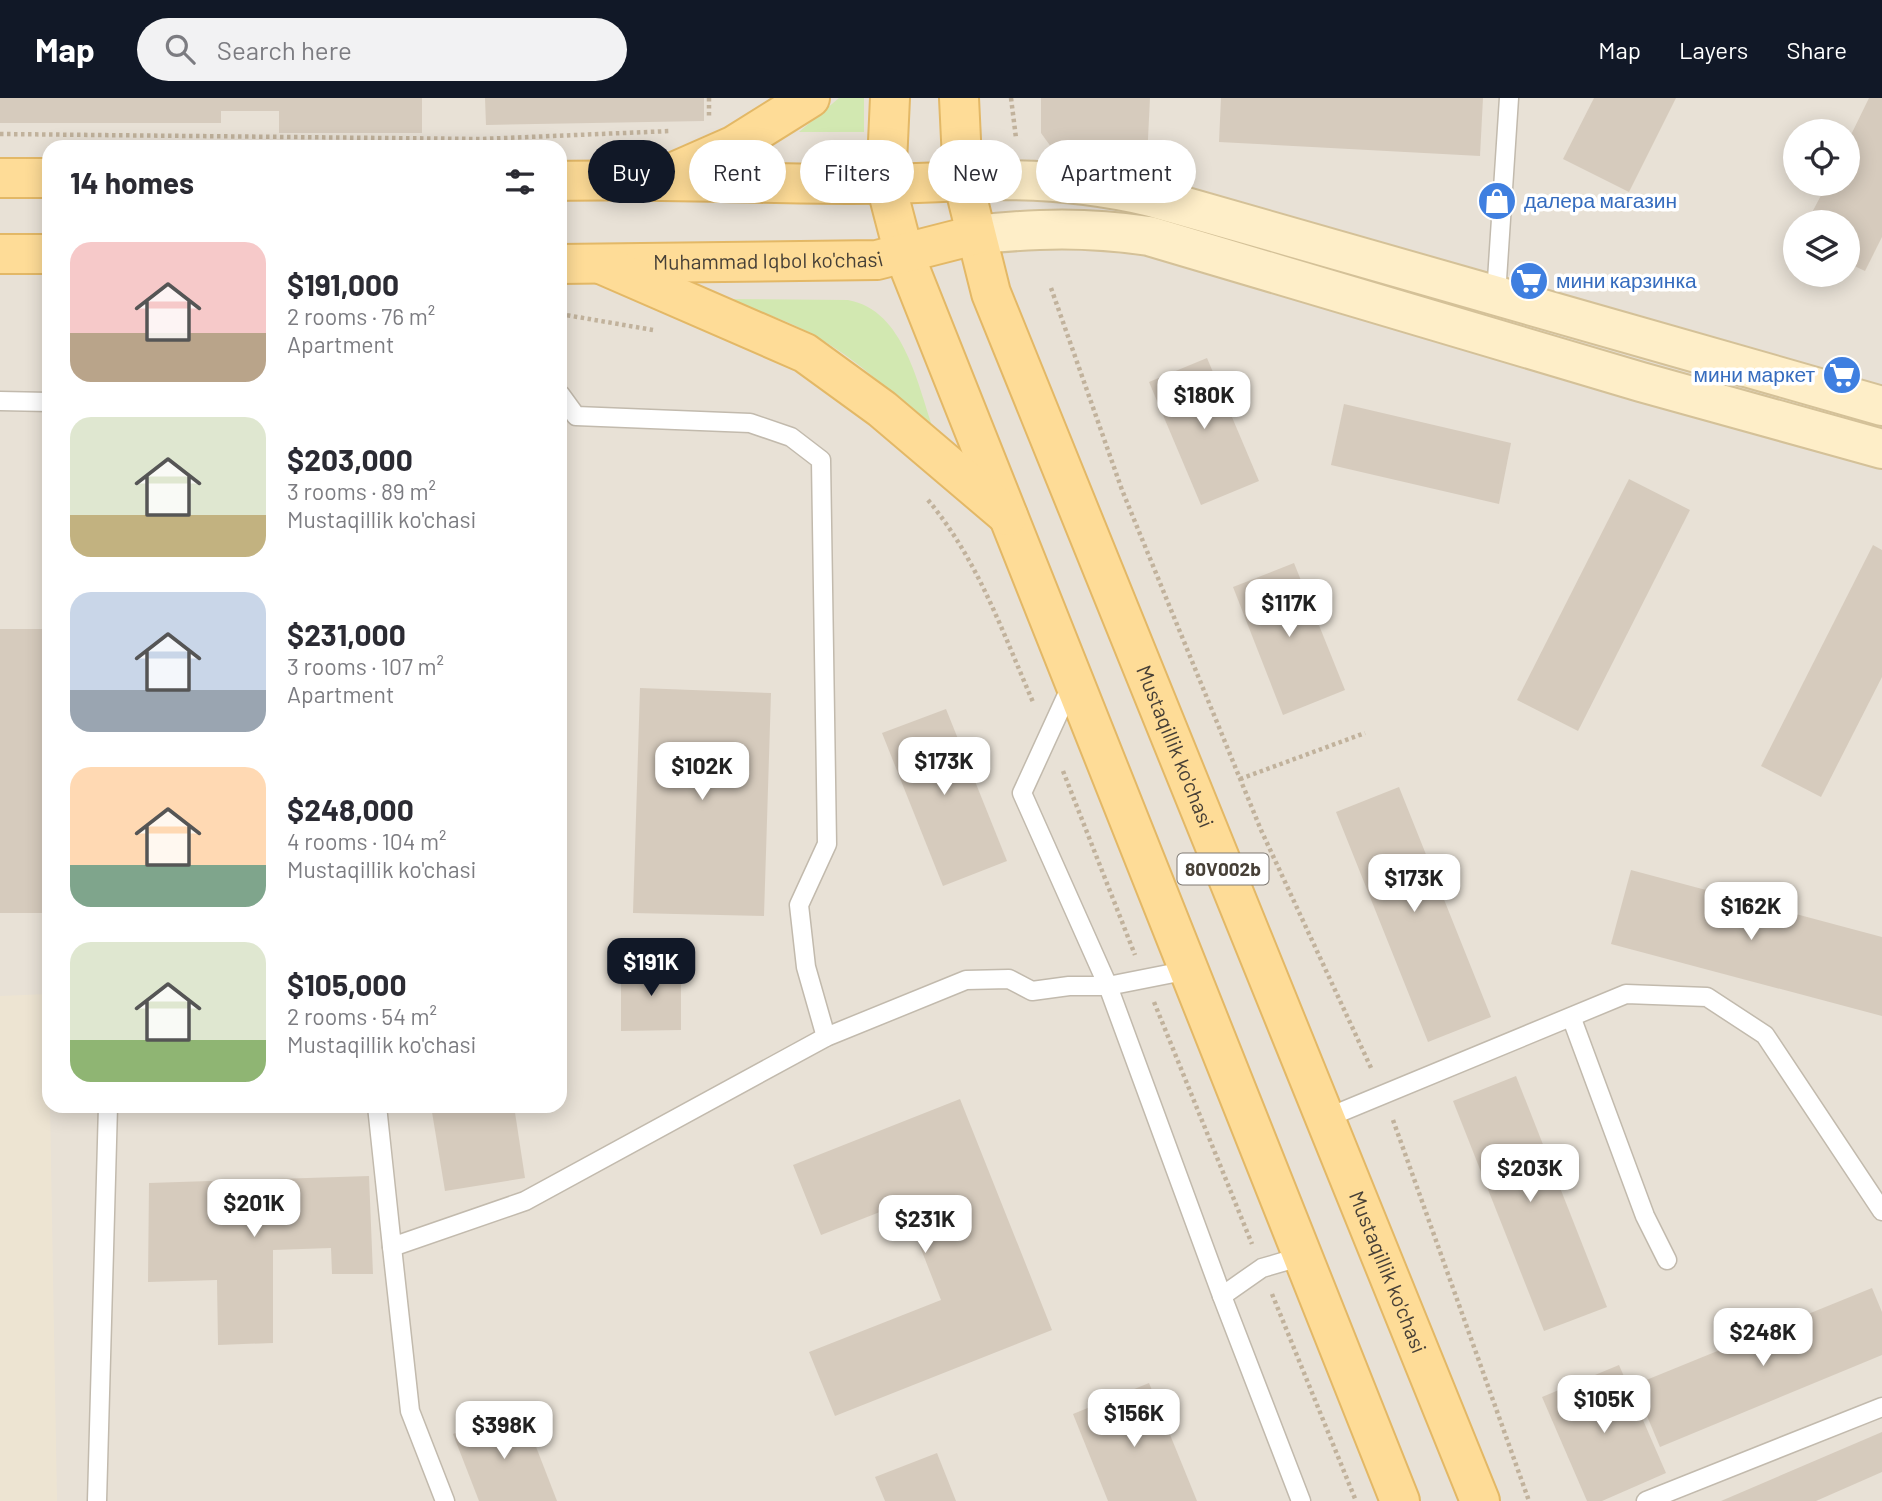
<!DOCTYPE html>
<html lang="en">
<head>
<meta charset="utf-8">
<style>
	:root { --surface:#fff; --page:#f2f2f3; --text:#2b2b33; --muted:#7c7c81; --accent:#111827 }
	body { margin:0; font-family:Barlow,sans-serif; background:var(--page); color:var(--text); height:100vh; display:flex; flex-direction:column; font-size:26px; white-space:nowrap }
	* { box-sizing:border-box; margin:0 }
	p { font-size:23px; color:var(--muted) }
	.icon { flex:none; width:38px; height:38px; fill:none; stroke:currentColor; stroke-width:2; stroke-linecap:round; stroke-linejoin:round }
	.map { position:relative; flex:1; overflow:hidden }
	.side { position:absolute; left:42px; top:42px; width:525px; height:973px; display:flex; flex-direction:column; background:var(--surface); border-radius:21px; box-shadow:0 4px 18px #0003 }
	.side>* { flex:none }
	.guide { position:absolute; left:588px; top:42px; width:665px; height:63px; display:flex; gap:14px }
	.fabs { position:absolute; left:1783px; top:21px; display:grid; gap:14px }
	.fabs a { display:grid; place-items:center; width:77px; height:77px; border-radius:50%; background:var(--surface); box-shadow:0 4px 18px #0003; font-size:35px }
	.price { position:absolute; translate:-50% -60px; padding:0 16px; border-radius:14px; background:#fff; color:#222; font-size:23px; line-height:46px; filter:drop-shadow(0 2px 4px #0008) }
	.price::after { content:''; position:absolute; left:50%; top:42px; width:21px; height:16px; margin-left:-10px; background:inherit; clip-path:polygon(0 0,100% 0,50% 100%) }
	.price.current { background:var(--accent); color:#fff }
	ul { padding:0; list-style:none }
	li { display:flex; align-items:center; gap:21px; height:175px; padding:0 28px }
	li span { display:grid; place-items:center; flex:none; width:196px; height:140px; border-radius:21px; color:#555 }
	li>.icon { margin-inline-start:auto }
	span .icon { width:84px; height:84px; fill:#fffc; stroke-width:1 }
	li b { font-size:30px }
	h2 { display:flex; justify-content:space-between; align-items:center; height:84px; padding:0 28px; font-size:30px }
	.chip { padding:0 24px; border-radius:32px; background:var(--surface); box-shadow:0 4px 18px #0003; font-size:24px; line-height:63px }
	.chip.current { background:var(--accent); color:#fff }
	header { display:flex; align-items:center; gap:42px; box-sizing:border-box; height:98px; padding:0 35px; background:var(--accent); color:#fff }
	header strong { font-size:33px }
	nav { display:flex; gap:38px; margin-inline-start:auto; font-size:24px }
	.search { width:490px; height:63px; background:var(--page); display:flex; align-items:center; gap:18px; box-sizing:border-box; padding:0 24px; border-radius:38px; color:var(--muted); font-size:26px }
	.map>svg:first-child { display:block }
	.residential { fill:#e8e1d6; fill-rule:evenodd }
	.education { fill:#ede4d2 }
	.green { fill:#d2e8b1 }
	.building { fill:#d6cbbd }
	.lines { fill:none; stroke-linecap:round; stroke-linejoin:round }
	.lane-casing { stroke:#c2baad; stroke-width:21 }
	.secondary-casing { stroke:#d4c198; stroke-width:42 }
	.primary-casing { stroke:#e3b866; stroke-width:42 }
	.path { stroke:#c1b29c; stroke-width:4.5; stroke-dasharray:3.5 3.5; stroke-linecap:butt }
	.lane { stroke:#fff; stroke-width:18 }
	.secondary { stroke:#feeec8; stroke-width:38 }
	.primary { stroke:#fedc97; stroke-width:38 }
	.labels { text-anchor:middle; stroke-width:7; stroke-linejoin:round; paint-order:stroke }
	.shield { fill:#fff; stroke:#7e7973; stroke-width:2 }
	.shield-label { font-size:19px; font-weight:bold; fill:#474037 }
	.shop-label { font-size:21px; fill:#366cbe; stroke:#fff; text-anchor:start }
	.street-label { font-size:21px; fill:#474037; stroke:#fff }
</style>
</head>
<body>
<header>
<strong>Map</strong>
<div class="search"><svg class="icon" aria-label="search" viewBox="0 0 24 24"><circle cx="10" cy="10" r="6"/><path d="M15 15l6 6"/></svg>Search here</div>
<nav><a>Map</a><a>Layers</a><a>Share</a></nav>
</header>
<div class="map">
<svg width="1882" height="1403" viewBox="0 0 1882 1403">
	<rect width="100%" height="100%" fill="#f4f0e8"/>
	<path class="residential" d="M0,0H1882V1403H0ZM1796,33H1848V86H1796ZM49,49H560V1008H49ZM1796,124H1848V177H1796Z"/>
	<polygon class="education" points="48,896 57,1403 0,1403 0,898"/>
	<g class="green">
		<polygon points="839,0 864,0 864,34 799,34"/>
		<path d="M722,201L848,202C905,212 918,289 935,336C893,295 852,255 798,229C774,217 747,210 722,201Z"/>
	</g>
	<g class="building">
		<polygon points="0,0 422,0 422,35 279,35 279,13 221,13 221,25 0,25"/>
		<polygon points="485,0 704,0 704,23 486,27"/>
		<polygon points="1041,0 1150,0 1147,61 1085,61 1066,59 1054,53 1041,35"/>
		<polygon points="1221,0 1483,0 1480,58 1219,44"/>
		<polygon points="1594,0 1676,0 1629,94 1563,61"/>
		<polygon points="1869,0 1882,0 1882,139 1865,173 1848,165 1848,124 1807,124 1827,86 1848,86 1848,43"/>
		<polygon points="1207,260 1259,383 1201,407 1149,284"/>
		<polygon points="1344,306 1511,345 1499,406 1331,367"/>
		<polygon points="1629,381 1690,412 1578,633 1517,602"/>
		<polygon points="1873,447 1882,452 1882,579 1821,699 1761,668"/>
		<polygon points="1294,465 1345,592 1283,617 1233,489"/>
		<rect x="0" y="531" width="49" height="284"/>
		<polygon points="640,590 771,595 764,818 633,815"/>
		<polygon points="946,611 1007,763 943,788 882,635"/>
		<polygon points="1399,689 1491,919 1428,944 1336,714"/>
		<polygon points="1631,772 1882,839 1882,918 1611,846"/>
		<polygon points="621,867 681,867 681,932 621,933"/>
		<polygon points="1516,978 1607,1209 1544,1233 1453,1003"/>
		<polygon points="960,1001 1052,1232 835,1318 809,1254 941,1202 903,1105 821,1137 793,1067"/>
		<polygon points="431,1008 514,1008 525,1080 445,1093"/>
		<polygon points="369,1078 373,1176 332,1176 331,1150 273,1152 273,1245 218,1247 217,1182 148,1184 149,1085"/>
		<polygon points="1872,1190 1882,1214 1882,1257 1660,1349 1634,1287"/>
		<polygon points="1619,1267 1666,1375 1602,1403 1587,1403 1542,1299"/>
		<polygon points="1149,1285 1197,1403 1108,1403 1073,1316"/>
		<polygon points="521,1310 557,1403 479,1403 453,1336"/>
		<polygon points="1882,1334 1882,1374 1816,1403 1721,1403"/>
		<polygon points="937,1355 956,1403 885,1403 875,1379"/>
	</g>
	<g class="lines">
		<defs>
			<g id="lane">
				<polyline points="1496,197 1509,0"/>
				<polyline points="560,296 576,318 750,325 791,339 821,362 827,746 799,807 806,869 826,939"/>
				<polyline points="0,303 49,304"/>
				<polyline points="1072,586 1022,695 1108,888 1189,872"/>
				<polyline points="1572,921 1645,1118 1667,1162"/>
				<polyline points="377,1008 392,1149 525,1103 826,939 966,882 1009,881 1032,893 1069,888 1108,888 1222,1198"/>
				<polyline points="1324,1021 1626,896 1707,899 1765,937 1882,1113"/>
				<polyline points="392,1149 410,1313 445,1403"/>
				<polyline points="97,1403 108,1008"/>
				<polyline points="1301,1403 1222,1198 1262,1170 1303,1158"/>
				<polyline points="1646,1403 1882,1309"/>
			</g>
			<g id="secondary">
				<path d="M963,83C1028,80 1088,84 1151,99L1882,308"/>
				<path d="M975,137C1037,130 1087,129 1149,138L1641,284L1882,351"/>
			</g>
			<g id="primary">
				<polyline points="890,0 886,87 904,156 1400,1403"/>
				<path id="s1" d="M959,0L963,83L991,195L1480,1403"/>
				<polyline points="667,77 733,48 810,0"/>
				<polyline points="0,80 49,80"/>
				<path d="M560,83C694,80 829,91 963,83"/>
				<polyline points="0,156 49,156"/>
				<path id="s2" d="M560,166L877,162L975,137"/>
				<polyline points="603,167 805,255 882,311 1008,418"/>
			</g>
		</defs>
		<use href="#lane" class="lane-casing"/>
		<use href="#secondary" class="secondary-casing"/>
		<use href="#primary" class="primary-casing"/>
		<g class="path">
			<polyline points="709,0 709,20"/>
			<polyline points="1011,0 1016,40"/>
			<polyline points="0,36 481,41 671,33"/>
			<polyline points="1051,190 1122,392 1261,732 1372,972"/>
			<polyline points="560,216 653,232"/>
			<path d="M928,402C978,462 1002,533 1033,604"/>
			<polyline points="1063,673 1135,857"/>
			<polyline points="1240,681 1365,635"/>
			<polyline points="1154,904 1252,1146"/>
			<polyline points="1393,1022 1529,1403"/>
			<polyline points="1272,1196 1356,1403"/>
		</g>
		<use href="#lane" class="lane"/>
		<use href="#secondary" class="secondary"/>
		<use href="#primary" class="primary"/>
	</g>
	<defs>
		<symbol id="shop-disc" viewBox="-11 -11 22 22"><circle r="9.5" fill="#3f7fe0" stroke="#fff"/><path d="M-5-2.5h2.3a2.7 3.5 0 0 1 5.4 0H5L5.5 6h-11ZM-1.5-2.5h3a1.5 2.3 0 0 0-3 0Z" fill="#fff"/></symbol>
		<symbol id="supermarket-disc" viewBox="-11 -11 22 22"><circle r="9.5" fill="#3f7fe0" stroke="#fff"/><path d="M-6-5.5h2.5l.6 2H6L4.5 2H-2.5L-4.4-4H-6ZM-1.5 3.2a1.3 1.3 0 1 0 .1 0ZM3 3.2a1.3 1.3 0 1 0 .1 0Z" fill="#fff"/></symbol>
	</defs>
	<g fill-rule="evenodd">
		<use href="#shop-disc" x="1475" y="81" width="44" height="44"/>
		<use href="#supermarket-disc" x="1507" y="161" width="44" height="44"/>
		<use href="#supermarket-disc" x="1820" y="255" width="44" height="44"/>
	</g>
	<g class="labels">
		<rect class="shield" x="1177.5" y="755.5" width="91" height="31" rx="5"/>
		<g class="shield-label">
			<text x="1223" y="778">80V002b</text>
		</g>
		<g class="shop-label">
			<text x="1524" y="110">далера магазин</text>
			<text x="1556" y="190">мини карзинка</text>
			<text x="1815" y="284" text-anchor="end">мини маркет</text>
		</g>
		<g class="street-label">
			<text dy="7" stroke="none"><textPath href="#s2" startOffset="208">Muhammad Iqbol ko'chasi</textPath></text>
			<text dy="7" stroke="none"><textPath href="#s1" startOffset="688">Mustaqillik ko'chasi</textPath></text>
			<text dy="7" stroke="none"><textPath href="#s1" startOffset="1255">Mustaqillik ko'chasi</textPath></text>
		</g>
	</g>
</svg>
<div class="fabs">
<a><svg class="icon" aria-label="locate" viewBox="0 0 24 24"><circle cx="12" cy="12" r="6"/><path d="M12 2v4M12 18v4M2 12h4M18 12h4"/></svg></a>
<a><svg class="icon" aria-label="layers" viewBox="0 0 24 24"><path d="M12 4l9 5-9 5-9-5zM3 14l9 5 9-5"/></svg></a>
</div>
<b class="price" style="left:1204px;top:333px">$180K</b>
<b class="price" style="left:1289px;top:541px">$117K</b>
<b class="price" style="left:944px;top:699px">$173K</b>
<b class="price" style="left:702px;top:704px">$102K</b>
<b class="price" style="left:1414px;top:816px">$173K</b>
<b class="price" style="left:1751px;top:844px">$162K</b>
<b class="price current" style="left:651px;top:900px">$191K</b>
<b class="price" style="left:1530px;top:1106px">$203K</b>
<b class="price" style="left:254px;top:1141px">$201K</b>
<b class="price" style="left:925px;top:1157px">$231K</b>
<b class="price" style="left:1763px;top:1270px">$248K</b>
<b class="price" style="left:1604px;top:1337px">$105K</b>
<b class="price" style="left:1134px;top:1351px">$156K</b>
<b class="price" style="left:504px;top:1363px">$398K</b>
<div class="guide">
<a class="chip current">Buy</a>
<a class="chip">Rent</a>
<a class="chip">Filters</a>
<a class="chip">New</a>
<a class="chip">Apartment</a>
</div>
<section class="side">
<h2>14 homes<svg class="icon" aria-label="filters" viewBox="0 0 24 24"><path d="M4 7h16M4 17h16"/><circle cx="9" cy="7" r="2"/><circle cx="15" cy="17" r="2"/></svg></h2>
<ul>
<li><span style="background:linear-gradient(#f6c9c9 65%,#b9a48a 0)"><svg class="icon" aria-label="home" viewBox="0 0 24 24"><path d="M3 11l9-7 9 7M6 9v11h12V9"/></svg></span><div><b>$191,000</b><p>2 rooms · 76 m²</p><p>Apartment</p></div></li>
<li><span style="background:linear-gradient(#dfe7d0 70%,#c2b280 0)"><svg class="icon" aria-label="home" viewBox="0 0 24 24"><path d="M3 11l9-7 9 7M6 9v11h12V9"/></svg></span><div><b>$203,000</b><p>3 rooms · 89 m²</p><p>Mustaqillik ko'chasi</p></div></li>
<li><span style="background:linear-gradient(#c9d6e8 70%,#9aa5b1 0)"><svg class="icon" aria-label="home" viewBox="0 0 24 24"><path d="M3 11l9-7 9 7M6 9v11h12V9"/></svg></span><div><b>$231,000</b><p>3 rooms · 107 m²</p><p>Apartment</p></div></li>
<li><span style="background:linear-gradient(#ffd9b3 70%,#7fa58c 0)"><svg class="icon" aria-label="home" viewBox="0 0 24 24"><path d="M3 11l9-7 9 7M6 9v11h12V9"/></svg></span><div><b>$248,000</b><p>4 rooms · 104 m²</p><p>Mustaqillik ko'chasi</p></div></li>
<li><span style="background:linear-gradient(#dfe7d0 70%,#8fb573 0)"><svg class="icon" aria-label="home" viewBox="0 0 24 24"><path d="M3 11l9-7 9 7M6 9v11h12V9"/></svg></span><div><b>$105,000</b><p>2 rooms · 54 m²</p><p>Mustaqillik ko'chasi</p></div></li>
</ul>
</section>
</div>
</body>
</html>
